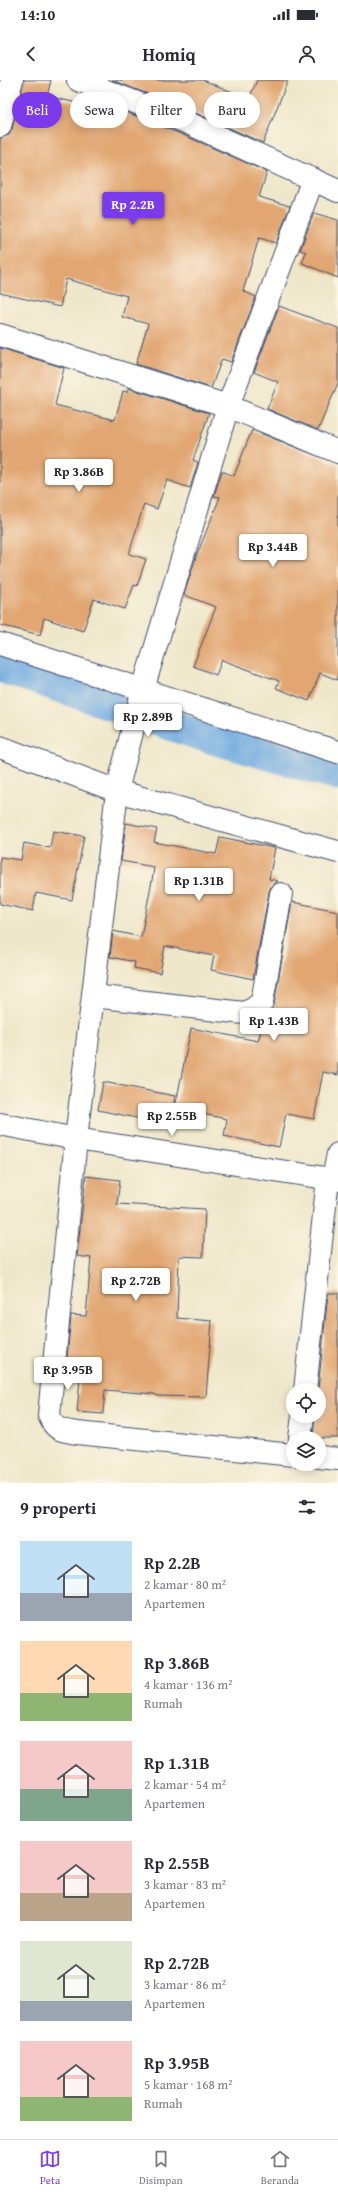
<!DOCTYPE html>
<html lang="id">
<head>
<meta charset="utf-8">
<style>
	:root { --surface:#fff; --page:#f7f7f7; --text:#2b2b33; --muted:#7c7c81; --line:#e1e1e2; --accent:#7c3aed }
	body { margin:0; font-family:"Gentium Book Plus",serif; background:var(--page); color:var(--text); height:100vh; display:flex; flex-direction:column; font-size:15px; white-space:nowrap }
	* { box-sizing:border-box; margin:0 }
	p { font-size:13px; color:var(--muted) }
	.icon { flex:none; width:22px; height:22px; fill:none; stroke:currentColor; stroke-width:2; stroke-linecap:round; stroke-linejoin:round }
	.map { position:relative; height:1403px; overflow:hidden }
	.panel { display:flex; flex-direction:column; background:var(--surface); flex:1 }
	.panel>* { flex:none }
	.banner { position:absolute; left:12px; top:12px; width:314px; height:36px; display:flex; gap:8px }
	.tools { position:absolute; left:286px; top:1303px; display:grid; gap:8px }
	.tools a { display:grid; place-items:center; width:40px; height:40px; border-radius:50%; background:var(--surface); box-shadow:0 2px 10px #0003; font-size:20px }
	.price { position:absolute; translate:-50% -34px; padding:0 9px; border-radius:4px; background:#fff; color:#222; font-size:13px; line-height:26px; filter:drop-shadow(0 1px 2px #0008) }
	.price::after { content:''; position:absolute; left:50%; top:24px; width:12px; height:9px; margin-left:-6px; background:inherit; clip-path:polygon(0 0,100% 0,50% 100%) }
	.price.selected { background:var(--accent); color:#fff }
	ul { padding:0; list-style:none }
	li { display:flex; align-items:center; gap:12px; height:100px; padding:0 20px }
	li span { display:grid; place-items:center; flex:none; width:112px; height:80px; border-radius:0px; color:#555 }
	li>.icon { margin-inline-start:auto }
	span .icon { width:48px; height:48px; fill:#fffc; stroke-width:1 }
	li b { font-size:17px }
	h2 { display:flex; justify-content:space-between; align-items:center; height:48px; padding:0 20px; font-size:17px }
	.pill { padding:0 14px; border-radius:18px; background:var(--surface); box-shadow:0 2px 10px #0003; font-size:14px; line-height:36px }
	.pill.selected { background:var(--accent); color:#fff }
	.status { display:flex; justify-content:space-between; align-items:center; height:28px; padding:0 20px; background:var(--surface); direction:ltr }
	.status svg { height:11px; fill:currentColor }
	header { display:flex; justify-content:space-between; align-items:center; height:52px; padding:0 20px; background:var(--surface); font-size:18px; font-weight:700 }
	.tab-bar { display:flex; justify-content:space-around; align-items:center; height:56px; border-top:1px solid var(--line); background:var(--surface); font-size:11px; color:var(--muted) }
	.tab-bar a { display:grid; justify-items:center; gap:2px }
	.tab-bar .selected { color:var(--accent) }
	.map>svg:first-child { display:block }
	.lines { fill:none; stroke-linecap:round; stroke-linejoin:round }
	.canal { stroke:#70aae0; stroke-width:31 }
	.building { fill:#e1a671 }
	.minor-casing { stroke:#3b4b6e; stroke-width:24 }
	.minor { stroke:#fff; stroke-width:22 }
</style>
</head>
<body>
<div class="status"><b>14:10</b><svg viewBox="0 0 49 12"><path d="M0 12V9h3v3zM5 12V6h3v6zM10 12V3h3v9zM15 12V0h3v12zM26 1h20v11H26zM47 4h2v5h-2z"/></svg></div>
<header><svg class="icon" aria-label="back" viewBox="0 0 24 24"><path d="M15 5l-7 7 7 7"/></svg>Homiq<svg class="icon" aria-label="person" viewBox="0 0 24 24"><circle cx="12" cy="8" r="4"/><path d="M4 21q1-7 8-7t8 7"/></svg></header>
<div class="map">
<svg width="338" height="1403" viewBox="0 0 338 1403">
	<rect width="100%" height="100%" fill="#fcf5e5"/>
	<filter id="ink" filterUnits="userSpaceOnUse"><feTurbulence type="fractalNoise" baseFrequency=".025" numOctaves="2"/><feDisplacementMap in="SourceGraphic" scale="8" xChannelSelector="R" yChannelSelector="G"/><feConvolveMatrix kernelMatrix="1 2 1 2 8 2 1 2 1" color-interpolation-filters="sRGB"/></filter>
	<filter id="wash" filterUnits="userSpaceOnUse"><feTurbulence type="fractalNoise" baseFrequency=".012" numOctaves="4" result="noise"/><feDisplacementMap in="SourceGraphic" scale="16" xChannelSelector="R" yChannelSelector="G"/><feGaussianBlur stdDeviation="0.9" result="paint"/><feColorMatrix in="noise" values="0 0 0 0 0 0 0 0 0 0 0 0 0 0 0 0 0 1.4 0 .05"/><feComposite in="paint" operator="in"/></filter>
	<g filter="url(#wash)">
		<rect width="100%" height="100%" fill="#eee7c9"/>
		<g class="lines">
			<polyline class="canal" points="0,587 203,656 338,695"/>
		</g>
		<g id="blocks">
			<g class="building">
				<polygon points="24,0 51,0 47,16 99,28 100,22 181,54 267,92 259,117 290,126 276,163 259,158 243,211 256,217 231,282 222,279 211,308 136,284 148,244 122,237 127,216 66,199 60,227 0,213 0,61 1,58 9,55 12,49"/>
				<polygon points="112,0 203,0 249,19 257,0 288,0 263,63 191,31"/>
				<polygon points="314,133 338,140 338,198 302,183 306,172 300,170"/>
				<polygon points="279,226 338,248 338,303 318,350 267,329 278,302 254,292"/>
				<polygon points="0,268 64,288 55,325 115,340 123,311 127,312 128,308 209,333 193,380 198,382 190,408 167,400 157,429 144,424 129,474 146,479 137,506 134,505 125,529 94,519 83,551 44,538 40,555 0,545"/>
				<polygon points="252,350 338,384 338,600 320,593 309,621 276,608 279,601 222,580 216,595 193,586 216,527 184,515 196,477 220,417 214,416 222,391 234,396"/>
				<polygon points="126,743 157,749 154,762 216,774 220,757 275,768 269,799 278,801 271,806 269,812 253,899 211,890 214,876 165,866 160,893 134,888 135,882 110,877 113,851 141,857 153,795 154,787 121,781"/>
				<polygon points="53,751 84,756 72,820 36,813 33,831 0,824 0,777 21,780 24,763 50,768"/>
				<polygon points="292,822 338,831 338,995 323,992 314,1039 286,1034 279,1067 224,1056 227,1039 175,1028 191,948 258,961 266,935 274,924"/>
				<polygon points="103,1002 175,1016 170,1045 98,1030"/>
				<polygon points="86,1096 120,1100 117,1124 205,1129 203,1177 179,1176 177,1238 212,1241 206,1317 158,1316 154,1314 105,1310 103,1334 77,1332 80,1299 65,1298 71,1235 86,1236 91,1178 77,1176"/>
				<polygon points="328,1213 338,1213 338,1358 313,1358 315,1336 319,1336 318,1310"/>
			</g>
		</g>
	</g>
	<g filter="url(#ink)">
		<use href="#blocks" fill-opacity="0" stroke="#3b4b6e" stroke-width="1"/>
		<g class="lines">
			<defs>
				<g id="minor">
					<polyline points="78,0 186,42 338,111"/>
					<polyline points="0,46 12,0"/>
					<polyline points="0,255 228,326 338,372"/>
					<polyline points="0,564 338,672"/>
					<polyline points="0,667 117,711 338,772"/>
					<polyline points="93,916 244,933 253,929 262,922 281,814"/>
					<polyline points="0,1044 76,1059 338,1100"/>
					<polyline points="333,1099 338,1074"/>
					<polyline points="305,1310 328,1098"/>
					<polyline points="300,1358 303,1336"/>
					<path d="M293,1375L77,1353C61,1350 55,1351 49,1335L76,1059L117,711L143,609L228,326L313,99"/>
					<polyline points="319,1377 338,1379"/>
				</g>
			</defs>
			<use href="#minor" class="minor-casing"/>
			<use href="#minor" class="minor"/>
		</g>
	</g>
</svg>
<div class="tools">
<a><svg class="icon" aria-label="locate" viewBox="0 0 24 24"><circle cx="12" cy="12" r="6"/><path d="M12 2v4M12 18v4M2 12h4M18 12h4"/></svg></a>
<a><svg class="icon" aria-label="layers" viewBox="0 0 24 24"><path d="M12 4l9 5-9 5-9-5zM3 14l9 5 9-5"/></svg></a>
</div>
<b class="price selected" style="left:133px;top:146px">Rp 2.2B</b>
<b class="price" style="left:79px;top:413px">Rp 3.86B</b>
<b class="price" style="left:273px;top:488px">Rp 3.44B</b>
<b class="price" style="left:148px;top:658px">Rp 2.89B</b>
<b class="price" style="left:199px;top:822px">Rp 1.31B</b>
<b class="price" style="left:274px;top:962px">Rp 1.43B</b>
<b class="price" style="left:172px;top:1057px">Rp 2.55B</b>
<b class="price" style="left:136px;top:1222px">Rp 2.72B</b>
<b class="price" style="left:68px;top:1311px">Rp 3.95B</b>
<div class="banner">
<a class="pill selected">Beli</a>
<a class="pill">Sewa</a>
<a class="pill">Filter</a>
<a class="pill">Baru</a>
</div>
</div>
<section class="panel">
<h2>9 properti<svg class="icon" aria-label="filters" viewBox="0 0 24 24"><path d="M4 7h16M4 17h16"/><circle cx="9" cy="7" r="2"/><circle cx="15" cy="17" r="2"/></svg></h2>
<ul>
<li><span style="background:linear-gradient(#bfe0f5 65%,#9aa5b1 0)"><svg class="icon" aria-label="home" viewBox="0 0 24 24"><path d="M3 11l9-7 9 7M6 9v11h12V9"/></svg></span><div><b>Rp 2.2B</b><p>2 kamar · 80 m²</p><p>Apartemen</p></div></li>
<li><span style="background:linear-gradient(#ffd9b3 65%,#8fb573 0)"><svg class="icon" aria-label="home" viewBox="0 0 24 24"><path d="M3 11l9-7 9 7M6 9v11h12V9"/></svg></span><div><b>Rp 3.86B</b><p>4 kamar · 136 m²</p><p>Rumah</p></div></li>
<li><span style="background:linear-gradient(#f6c9c9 60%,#7fa58c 0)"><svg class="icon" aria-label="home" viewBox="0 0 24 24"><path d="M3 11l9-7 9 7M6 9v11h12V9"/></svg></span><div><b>Rp 1.31B</b><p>2 kamar · 54 m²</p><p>Apartemen</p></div></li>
<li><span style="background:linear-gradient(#f6c9c9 65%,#b9a48a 0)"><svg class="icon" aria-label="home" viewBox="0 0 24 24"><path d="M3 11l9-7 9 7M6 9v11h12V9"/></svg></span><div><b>Rp 2.55B</b><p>3 kamar · 83 m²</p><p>Apartemen</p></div></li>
<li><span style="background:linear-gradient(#dfe7d0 75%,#9aa5b1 0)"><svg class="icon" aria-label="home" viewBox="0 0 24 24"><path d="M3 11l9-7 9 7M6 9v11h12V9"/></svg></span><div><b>Rp 2.72B</b><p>3 kamar · 86 m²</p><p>Apartemen</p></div></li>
<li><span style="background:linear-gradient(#f6c9c9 70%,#8fb573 0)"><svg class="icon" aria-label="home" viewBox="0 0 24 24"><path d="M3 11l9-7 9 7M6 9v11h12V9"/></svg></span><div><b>Rp 3.95B</b><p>5 kamar · 168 m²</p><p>Rumah</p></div></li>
</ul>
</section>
<nav class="tab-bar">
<a class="selected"><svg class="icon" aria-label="map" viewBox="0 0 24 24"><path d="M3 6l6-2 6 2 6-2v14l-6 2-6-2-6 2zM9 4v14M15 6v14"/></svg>Peta</a>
<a><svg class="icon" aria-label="saved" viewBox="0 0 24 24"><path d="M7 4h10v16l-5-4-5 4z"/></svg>Disimpan</a>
<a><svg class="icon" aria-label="home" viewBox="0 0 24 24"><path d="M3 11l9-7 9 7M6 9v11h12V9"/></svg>Beranda</a>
</nav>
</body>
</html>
